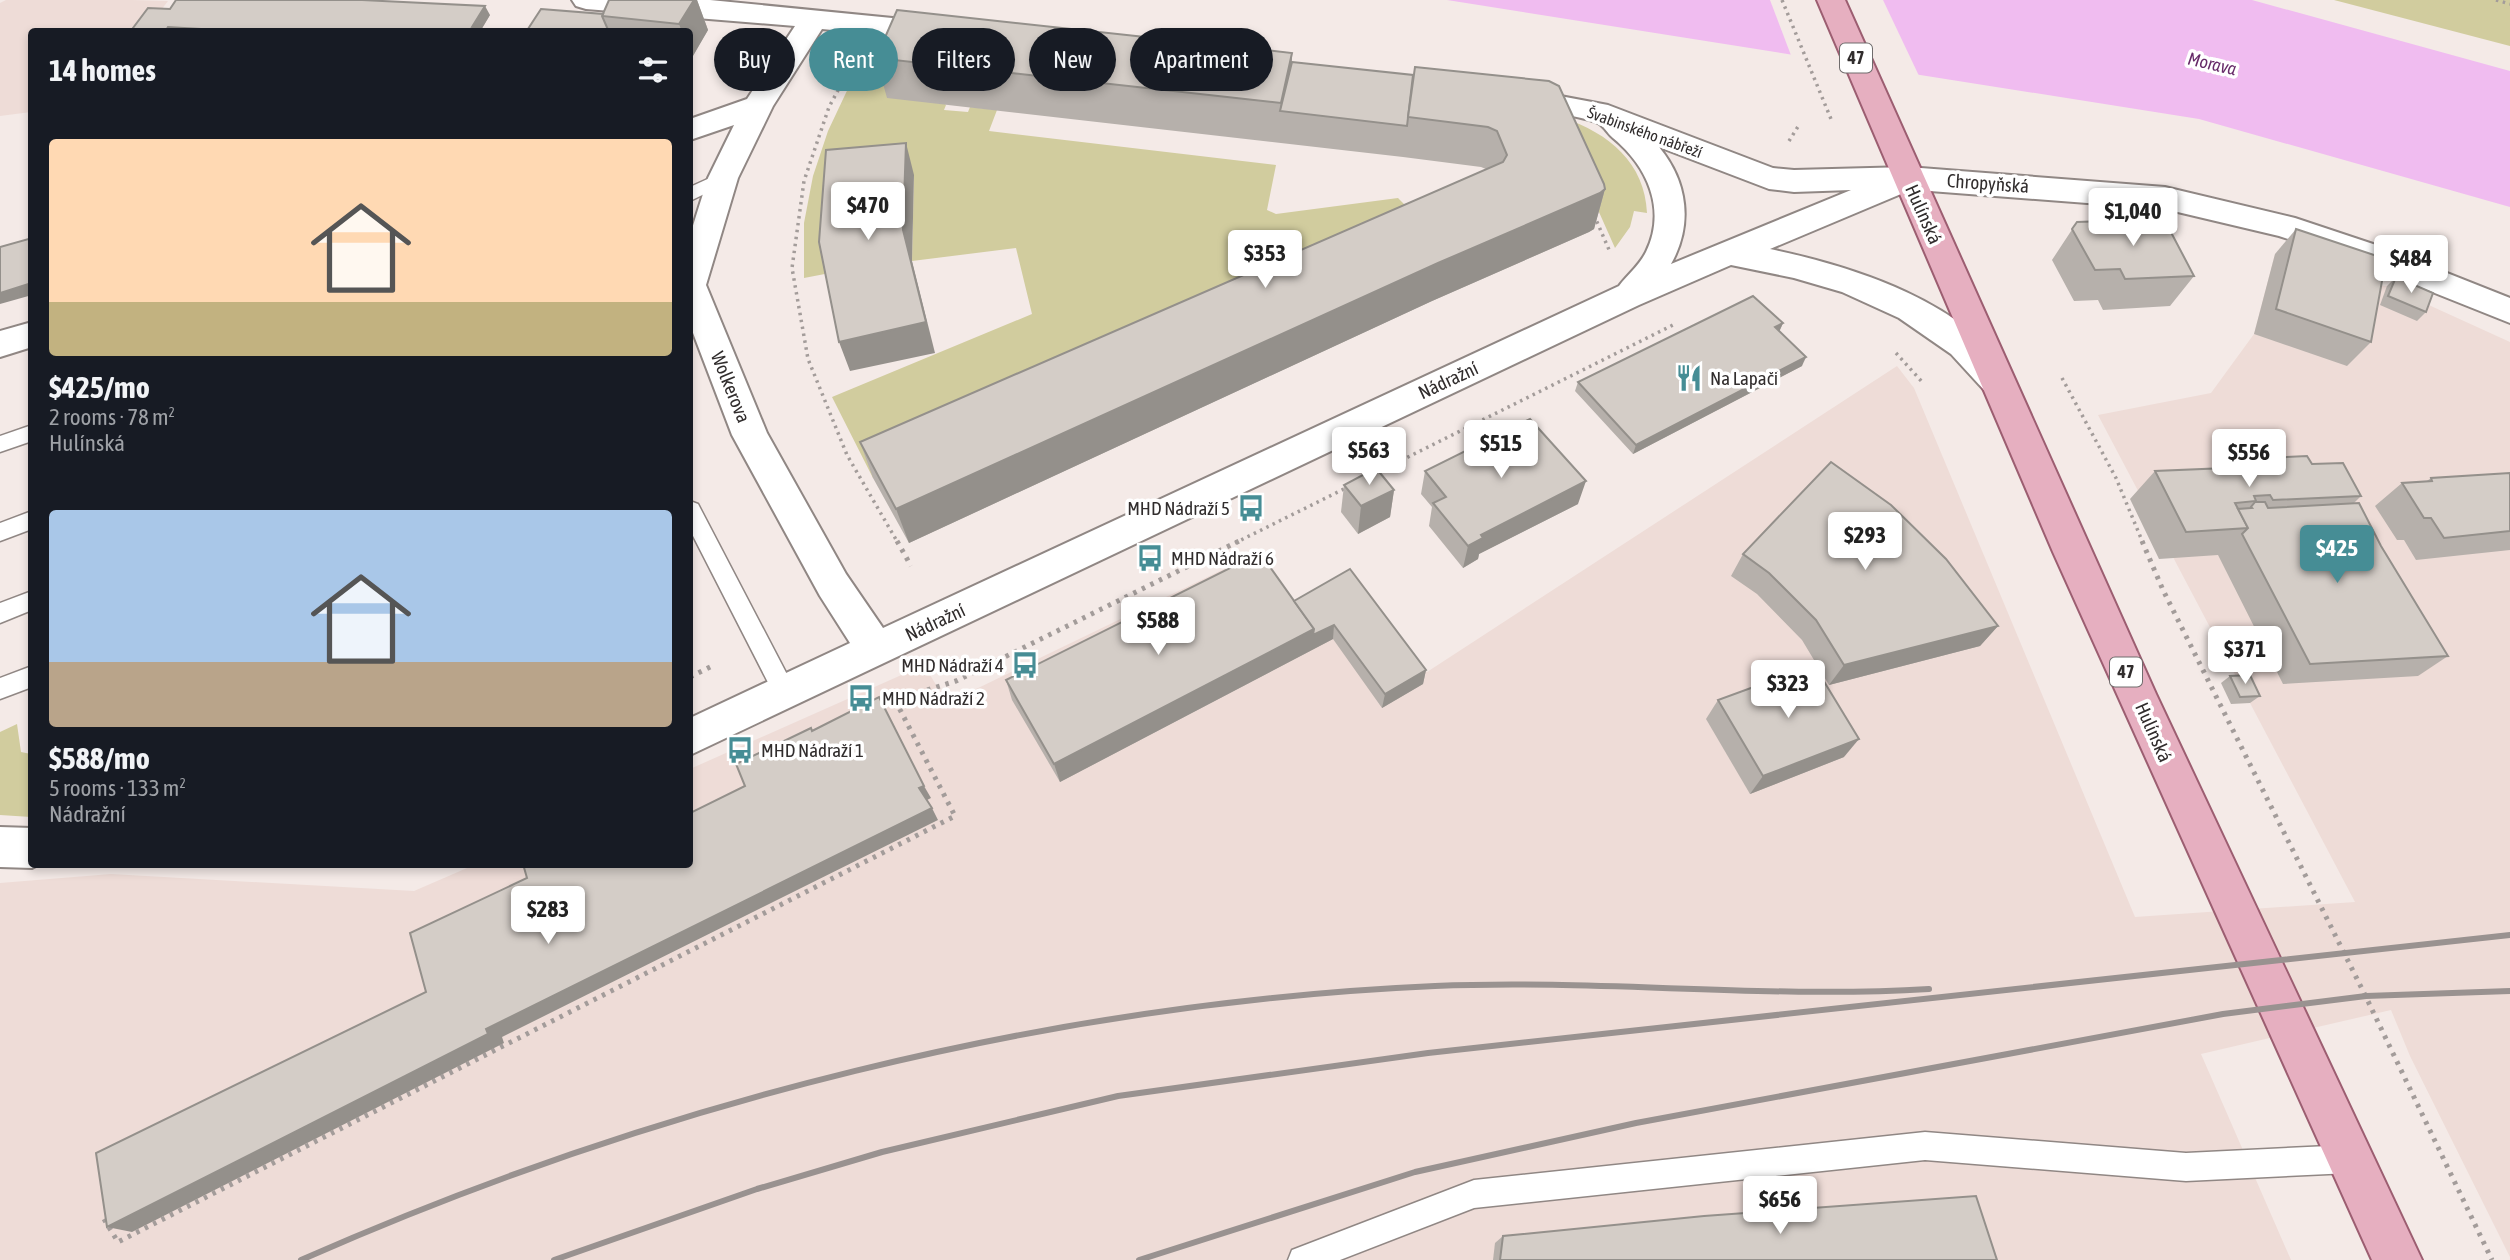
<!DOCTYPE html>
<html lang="en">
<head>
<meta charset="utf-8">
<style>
	:root { --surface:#171b24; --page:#242831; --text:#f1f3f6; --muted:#9ea1a6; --accent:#468d95 }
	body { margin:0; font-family:"Asap Condensed",sans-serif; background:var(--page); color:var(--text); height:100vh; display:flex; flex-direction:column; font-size:26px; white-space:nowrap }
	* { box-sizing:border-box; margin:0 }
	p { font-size:23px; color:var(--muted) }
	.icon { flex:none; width:38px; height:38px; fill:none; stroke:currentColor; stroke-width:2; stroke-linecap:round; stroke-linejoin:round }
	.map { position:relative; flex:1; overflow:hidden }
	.drawer { position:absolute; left:28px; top:28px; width:665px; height:840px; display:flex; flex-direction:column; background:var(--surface); border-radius:7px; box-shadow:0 4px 10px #0003 }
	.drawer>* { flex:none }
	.banner { position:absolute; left:714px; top:28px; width:665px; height:63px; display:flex; gap:14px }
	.price { position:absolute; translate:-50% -60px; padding:0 16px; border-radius:7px; background:#fff; color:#222; font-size:23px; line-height:46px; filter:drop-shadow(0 2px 4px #0008) }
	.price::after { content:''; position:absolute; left:50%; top:42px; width:21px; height:16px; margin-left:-10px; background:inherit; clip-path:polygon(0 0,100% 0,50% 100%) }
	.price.on { background:var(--accent); color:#fff }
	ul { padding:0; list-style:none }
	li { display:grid; align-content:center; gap:14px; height:371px; padding:0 21px }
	li span { display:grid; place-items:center; height:217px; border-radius:7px; color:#555 }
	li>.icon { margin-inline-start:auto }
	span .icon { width:126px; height:126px; fill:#fffc; stroke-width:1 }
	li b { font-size:30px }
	h2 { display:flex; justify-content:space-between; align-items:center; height:84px; padding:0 21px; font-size:30px }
	.chip { padding:0 24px; border-radius:32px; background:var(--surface); box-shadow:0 4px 10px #0003; font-size:24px; line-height:63px }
	.chip.on { background:var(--accent); color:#fff }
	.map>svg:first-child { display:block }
	.built { fill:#eedcd7 }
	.green { fill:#d1cc9e }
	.water { fill:#f0bcf0 }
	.pier { fill:#f4eae7 }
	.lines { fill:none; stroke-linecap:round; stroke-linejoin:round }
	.lane-casing { stroke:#908784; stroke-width:3 }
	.street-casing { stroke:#908784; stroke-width:4 }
	.primary-casing { stroke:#9c5e71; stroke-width:4 }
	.path-far1 { stroke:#a39c9a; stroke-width:3.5; stroke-dasharray:2.5 4.5; stroke-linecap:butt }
	.path { stroke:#a39c9a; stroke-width:5; stroke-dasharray:3.5 6; stroke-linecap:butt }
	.lane { fill:#fff; fill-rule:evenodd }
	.street { fill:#fff; fill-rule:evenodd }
	.primary { fill:#e6afc0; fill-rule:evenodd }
	.rail { stroke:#999290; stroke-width:6 }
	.wall { fill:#b6b0ab }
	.shaded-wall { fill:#94908b }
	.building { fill:#d4cdc7; stroke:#94908b; stroke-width:2 }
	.labels { text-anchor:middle; stroke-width:7; stroke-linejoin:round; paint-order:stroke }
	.far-street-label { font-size:16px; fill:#312d2d; stroke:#fff }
	.shield { fill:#fff; stroke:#6f6c6c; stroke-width:2 }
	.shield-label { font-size:18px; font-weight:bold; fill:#312d2d }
	.far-water-label { font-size:18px; font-style:italic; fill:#672b69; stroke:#fff }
	.street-label { font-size:19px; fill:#312d2d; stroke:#fff }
	.poi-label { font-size:19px; fill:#312d2d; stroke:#fff; text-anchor:start }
</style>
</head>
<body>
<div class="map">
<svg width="2510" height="1260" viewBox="0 0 2510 1260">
	<rect width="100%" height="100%" fill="#f4eae7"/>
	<g class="built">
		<polygon points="6,0 132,0 168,1 145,31 32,32 31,112 0,116 0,3"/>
		<polygon points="2275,254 2363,284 2387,286 2510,342 2510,1257 2410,1056 2391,1010 2201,1054 2291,1260 0,1260 0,883 111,874 414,891 474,865 690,864 690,769 924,665 947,703 1255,554 1290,606 1353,571 1427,672 1897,366 1914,388 2135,917 2355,902 2098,415 2211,393 2254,334"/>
	</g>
	<g class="green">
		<polygon points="2334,0 2510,0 2510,46"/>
		<polygon points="891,49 946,105 944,110 968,112 970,107 997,110 989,131 1276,165 1267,210 1276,214 1398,198 1411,211 873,478 832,397 1032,314 1016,248 912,261 914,175 830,273 804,278 804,223 813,176 828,131 861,61 873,51"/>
		<path d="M1563,118C1609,133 1645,163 1647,213L1634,211L1630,227L1615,248L1562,129Z"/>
		<polygon points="17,724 21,752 31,754 31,817 0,815 0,732"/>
	</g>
	<polygon class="water" points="1447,0 2252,0 2510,71 2510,207 2199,119"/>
	<polygon class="pier" points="1770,0 1883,0 1920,78 1792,58"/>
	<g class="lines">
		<defs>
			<g id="lane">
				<polygon points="723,172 729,174 732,178 729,182 690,201 690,187"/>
				<polygon points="32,425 32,441 0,452 0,436"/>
				<polygon points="690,501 698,504 793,686 797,693 793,700 785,703 777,700 690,530"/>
				<polygon points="32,511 32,529 0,541 0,523"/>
				<polygon points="32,591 32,610 0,623 0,603"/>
				<polygon points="32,666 32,687 0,699 0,678"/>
				<polygon points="1925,1132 2186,1153 2350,1145 2360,1149 2364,1159 2360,1169 2350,1173 2186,1181 1925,1160 1474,1208 1340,1260 1288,1260 1292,1250 1474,1180"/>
			</g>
			<g id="street">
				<path d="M572,0H710L943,23L953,26L957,32L953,38L943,41L822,29L773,106L738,178L706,285L767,433L846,574L883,628L1619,286C1628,274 1639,266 1646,252C1667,209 1647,166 1613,138C1607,133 1604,126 1598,123C1570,112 1536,113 1508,105L1503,98L1508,91L1518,88L1608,105L1773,168L1794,170L1908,167L2165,187L2295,218L2379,246L2510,298V323L2357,262L2279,236L2165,209L1904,189L1901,194L1770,249C1851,266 1970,302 2013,381L2008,390L1996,394L1984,390L1951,354L1899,318L1842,292L1794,278L1731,265L1639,305L690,755V718L850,643L820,596L732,435L690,325V235L708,178L734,125L690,140V119L747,99L795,26L586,9L576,6ZM1659,147L1769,189L1794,192L1851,190L1671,264C1693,225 1688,182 1659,147Z"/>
				<polygon points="32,322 32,347 0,357 0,331"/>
				<polygon points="0,827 32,828 32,864 40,864 32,868 0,867"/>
			</g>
			<polygon id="primary" points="1817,0 1845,0 2156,694 2422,1260 2372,1260 2053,552"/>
		</defs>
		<use href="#lane" class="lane-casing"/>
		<use href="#street" class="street-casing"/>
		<use href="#primary" class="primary-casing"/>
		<g class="path-far1">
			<polyline points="1782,0 1831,119"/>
			<polyline points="2496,0 2510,4"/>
			<polyline points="855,59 829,107 804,181 792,268 808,359 847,455 898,543"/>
			<polyline points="1789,141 1799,125"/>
			<polyline points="1594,215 1610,252"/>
			<polyline points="1896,353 1924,384"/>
			<polyline points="2062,378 2116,478 2143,543"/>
			<polyline points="1376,473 1675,324"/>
			<polyline points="1235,543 1346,488"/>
		</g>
		<g class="path">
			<polyline points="897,541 911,566"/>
			<polyline points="2142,541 2163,590 2366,997 2492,1260"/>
			<polyline points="690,677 714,665"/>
			<polyline points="104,1219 118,1242 955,816 895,700 956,681 1239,541"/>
		</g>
		<use href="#lane" class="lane"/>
		<use href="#street" class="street"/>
		<use href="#primary" class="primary"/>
		<g class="rail">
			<path d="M301,1260C654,1104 1048,1003 1435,986C1600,979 1764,999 1929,989"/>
			<polyline points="554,1260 757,1189 882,1152 1118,1096 1428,1053 2510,935"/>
			<polyline points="1139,1260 1415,1172 1636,1123 2223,1014 2366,996 2510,991"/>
		</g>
	</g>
	<g class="wall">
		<polygon points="609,0 697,0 708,30 690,61 690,32 526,32 603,14"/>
		<polygon points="148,8 490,15 481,30 482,32 130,32"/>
		<polygon points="876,58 1292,62 1413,75 1605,189 1594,229 1589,232 1432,301 909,543 873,478 860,442 1486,169 1481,167 1403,157 887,98"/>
		<polygon points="2077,222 2194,276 2170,306 2103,310 2098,300 2074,301 2052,260"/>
		<polygon points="2296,229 2371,342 2347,366 2254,334 2275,254"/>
		<polygon points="2396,277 2426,312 2417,321 2380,305 2387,286"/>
		<polygon points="1783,323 1779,332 1802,366 1633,454 1575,391 1578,382"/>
		<polygon points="2246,459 2312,464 2361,496 2353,504 2381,546 2448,656 2418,676 2283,684 2218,555 2159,559 2130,499 2155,471 2238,467"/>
		<polygon points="1425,471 1578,504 1479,554 1478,559 1463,568 1429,526 1432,507 1421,494"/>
		<polygon points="2510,473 2510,550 2416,560 2404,540 2397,540 2375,506 2402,483 2427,481 2431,478"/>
		<polygon points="1344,485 1394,490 1390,517 1358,534 1341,512"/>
		<polygon points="1743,554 1998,626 1980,646 1829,685 1802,640 1757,594 1731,576"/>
		<polygon points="1294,601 1426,670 1423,684 1382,708 1333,639 1060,782 1012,700 1006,680"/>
		<polygon points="2230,676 2260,696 2250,703 2231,704 2221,683"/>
		<polygon points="1718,700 1844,757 1750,794 1706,719"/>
		<polygon points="1503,1236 1997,1260 1493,1260 1495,1243"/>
	</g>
	<g class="shaded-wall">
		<polygon points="694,0 697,0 708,30 690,61 690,32 682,32 679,24"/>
		<polygon points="485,6 490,15 481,30 482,32 474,32 472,27"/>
		<polygon points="1292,53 1291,94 1280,111 1281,103"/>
		<polygon points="906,143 914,175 912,261 935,353 850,371 839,342 903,230"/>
		<polygon points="1605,189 1594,229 1589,232 1432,301 909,543 896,509 1438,263"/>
		<polygon points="28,284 32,286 32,295 0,304 0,293"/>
		<polygon points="1783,323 1779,332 1775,327"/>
		<polygon points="1806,357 1802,366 1633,454 1636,445"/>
		<polygon points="1586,481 1578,504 1479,554 1478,559 1463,568 1468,546 1481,535"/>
		<polygon points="1394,490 1390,517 1358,534 1361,506"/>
		<polygon points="1334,625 1333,639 1060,782 1054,764 1314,629"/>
		<polygon points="1998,626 1980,646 1829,685 1844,665"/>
		<polygon points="1426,670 1423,684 1382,708 1385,694"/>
		<polygon points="1859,739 1844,757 1750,794 1763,776"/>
		<polygon points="924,786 931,798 925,801 919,788"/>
		<polygon points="932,808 938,820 502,1037 504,1043 132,1232 107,1227 486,1029"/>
	</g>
	<g class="building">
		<polygon points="176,0 362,0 485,6 472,27 480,28 478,32 200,32 203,29 168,27 165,32 130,32 148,8 170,9"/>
		<polygon points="609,0 694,0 679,24 602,16"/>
		<polygon points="541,9 603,14 602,16 609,32 526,32"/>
		<polygon points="897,10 1292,53 1281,103 876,58"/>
		<polygon points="1292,62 1413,75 1407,126 1280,111"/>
		<polygon points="1415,67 1549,81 1559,86 1604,184 1605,189 1600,193 1438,263 896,509 860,442 1503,162 1507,155 1497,131 1488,127 1408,117"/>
		<polygon points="906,143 903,230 926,322 839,342 819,242 826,150"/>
		<polygon points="2164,219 2194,276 2125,279 2120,269 2095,270 2072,229 2077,222"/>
		<polygon points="2296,229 2386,259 2371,342 2276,309"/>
		<polygon points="32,238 32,286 28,287 28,284 0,293 0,247"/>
		<polygon points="2396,277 2433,293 2426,312 2388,296"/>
		<polygon points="1753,296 1783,323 1775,327 1806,357 1636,445 1578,382"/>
		<polygon points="1530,419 1586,481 1481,535 1483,538 1468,546 1433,503 1446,497 1425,471"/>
		<polygon points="2307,456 2312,464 2343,463 2361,496 2273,500 2270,495 2254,496 2256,501 2235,503 2248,528 2186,532 2155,471 2250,467 2246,459"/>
		<polygon points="1831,462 1891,505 1946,559 1998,626 1844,665 1816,620 1769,573 1743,554"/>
		<polygon points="1376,468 1394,490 1361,506 1344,485"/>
		<polygon points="2510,473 2510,531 2444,538 2431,518 2424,518 2402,483 2432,481 2431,478"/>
		<polygon points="2255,502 2265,502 2268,508 2359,503 2381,546 2448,656 2310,664 2242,534 2248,528 2238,509 2252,508 2251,507"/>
		<polygon points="1260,553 1314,629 1054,764 1006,680"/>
		<polygon points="1350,569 1426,670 1385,694 1334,625 1313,635 1314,629 1294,601"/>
		<polygon points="1814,665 1859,739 1763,776 1718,700"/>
		<polygon points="2250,675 2260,696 2240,697 2230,676"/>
		<polygon points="879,697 924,786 919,788 932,808 486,1029 488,1034 107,1227 96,1153 426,992 410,933 527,878 523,864 690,864 690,813 745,786 736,764 811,728 812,731"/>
		<polygon points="1976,1196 1997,1260 1500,1260 1503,1236 1704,1216"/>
	</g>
	<defs>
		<symbol id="restaurant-bare" viewBox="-9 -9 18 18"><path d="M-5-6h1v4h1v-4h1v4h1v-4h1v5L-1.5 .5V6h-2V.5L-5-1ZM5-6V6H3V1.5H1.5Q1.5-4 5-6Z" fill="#468d95" stroke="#fff" stroke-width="2.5" paint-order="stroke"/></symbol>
		<symbol id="bus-bare" viewBox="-9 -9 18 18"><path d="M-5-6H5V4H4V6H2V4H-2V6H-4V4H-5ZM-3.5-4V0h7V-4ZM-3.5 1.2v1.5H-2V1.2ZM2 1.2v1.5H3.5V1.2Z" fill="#468d95" stroke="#fff" stroke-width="2.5" paint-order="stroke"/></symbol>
	</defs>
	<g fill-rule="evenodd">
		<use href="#restaurant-bare" x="1670" y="359" width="38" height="38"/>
		<use href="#bus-bare" x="1232" y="489" width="38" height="38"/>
		<use href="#bus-bare" x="1131" y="539" width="38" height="38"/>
		<use href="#bus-bare" x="1006" y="646" width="38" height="38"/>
		<use href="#bus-bare" x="842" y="679" width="38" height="38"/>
		<use href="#bus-bare" x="721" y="731" width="38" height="38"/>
	</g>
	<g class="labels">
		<g class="far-street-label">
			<text transform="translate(1645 132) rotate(20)" y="6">Švabinského nábřeží</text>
		</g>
		<g class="shield">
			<rect x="1840" y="43.5" width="32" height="29" rx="5"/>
			<rect x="2110" y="657.5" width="32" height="29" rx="5"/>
		</g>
		<g class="shield-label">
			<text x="1856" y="64">47</text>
			<text x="2126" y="678">47</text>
		</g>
		<g class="far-water-label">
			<text transform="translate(2212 64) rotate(13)" y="6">Morava</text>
		</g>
		<g class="street-label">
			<text transform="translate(1988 183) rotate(4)" y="7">Chropyňská</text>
			<text transform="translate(1924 214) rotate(66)" y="7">Hulínská</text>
			<text transform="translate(1448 380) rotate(-25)" y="7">Nádražní</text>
			<text transform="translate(731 387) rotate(68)" y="7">Wolkerova</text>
			<text transform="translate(935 622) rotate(-25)" y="7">Nádražní</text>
			<text transform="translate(2154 732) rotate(66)" y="7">Hulínská</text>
		</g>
		<g class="poi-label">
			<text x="1710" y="385">Na Lapači</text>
			<text x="1230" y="515" text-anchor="end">MHD Nádraží 5</text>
			<text x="1171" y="565">MHD Nádraží 6</text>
			<text x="1004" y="672" text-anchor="end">MHD Nádraží 4</text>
			<text x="882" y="705">MHD Nádraží 2</text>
			<text x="761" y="757">MHD Nádraží 1</text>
		</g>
	</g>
</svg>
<b class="price" style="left:868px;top:242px">$470</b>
<b class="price" style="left:2133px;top:248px">$1,040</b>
<b class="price" style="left:1265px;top:290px">$353</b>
<b class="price" style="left:2411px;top:295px">$484</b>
<b class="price" style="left:1501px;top:480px">$515</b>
<b class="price" style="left:1369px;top:487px">$563</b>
<b class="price" style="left:2249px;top:489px">$556</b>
<b class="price" style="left:1865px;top:572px">$293</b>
<b class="price on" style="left:2337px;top:585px">$425</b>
<b class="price" style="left:1158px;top:657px">$588</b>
<b class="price" style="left:2245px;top:686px">$371</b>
<b class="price" style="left:1788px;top:720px">$323</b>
<b class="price" style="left:548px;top:946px">$283</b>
<b class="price" style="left:1780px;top:1236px">$656</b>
<div class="banner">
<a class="chip">Buy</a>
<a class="chip on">Rent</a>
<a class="chip">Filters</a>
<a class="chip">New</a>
<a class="chip">Apartment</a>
</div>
<section class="drawer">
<h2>14 homes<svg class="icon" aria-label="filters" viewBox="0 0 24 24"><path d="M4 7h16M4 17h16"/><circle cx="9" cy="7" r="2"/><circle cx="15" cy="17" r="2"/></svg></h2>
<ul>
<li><span style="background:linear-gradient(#ffd9b3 75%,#c2b280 0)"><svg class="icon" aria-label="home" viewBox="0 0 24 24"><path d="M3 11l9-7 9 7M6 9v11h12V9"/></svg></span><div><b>$425/mo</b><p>2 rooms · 78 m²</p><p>Hulínská</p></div></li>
<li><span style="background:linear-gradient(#a9c7e8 70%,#b9a48a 0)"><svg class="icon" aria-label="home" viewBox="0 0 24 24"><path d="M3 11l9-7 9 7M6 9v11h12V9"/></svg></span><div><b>$588/mo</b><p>5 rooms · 133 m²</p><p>Nádražní</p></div></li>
</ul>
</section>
</div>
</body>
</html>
